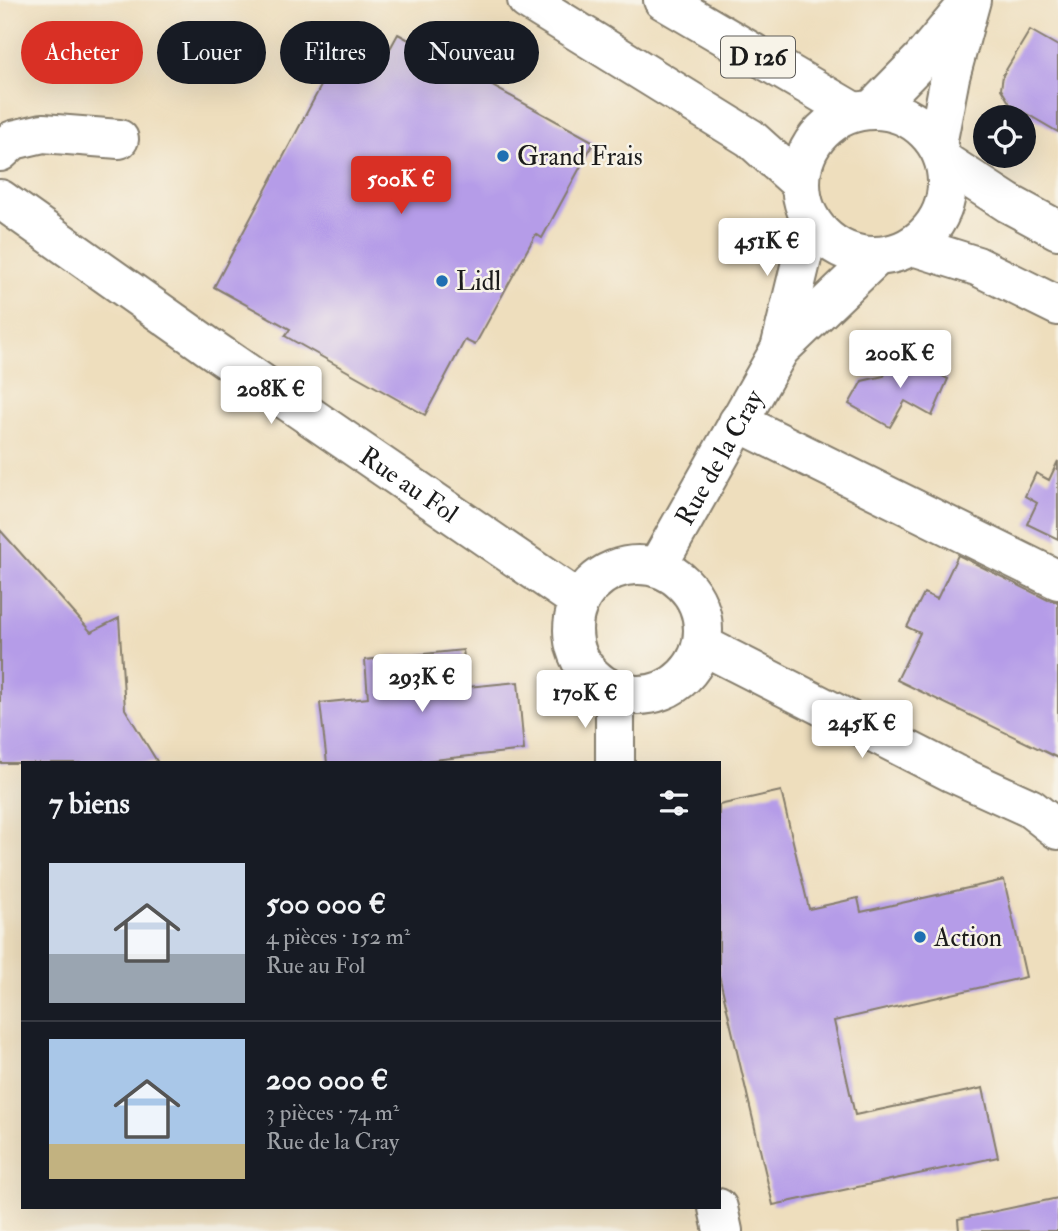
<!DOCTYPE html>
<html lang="fr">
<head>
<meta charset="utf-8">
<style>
	:root { --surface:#171b24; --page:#20242c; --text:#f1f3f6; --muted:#9ea1a6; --line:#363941; --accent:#d93025 }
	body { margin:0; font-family:"IM FELL Double Pica",serif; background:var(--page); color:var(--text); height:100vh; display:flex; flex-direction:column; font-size:26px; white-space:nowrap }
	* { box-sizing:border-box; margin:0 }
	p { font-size:23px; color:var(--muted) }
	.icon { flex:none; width:38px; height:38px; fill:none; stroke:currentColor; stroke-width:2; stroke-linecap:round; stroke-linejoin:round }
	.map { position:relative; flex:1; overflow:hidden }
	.drawer { position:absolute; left:21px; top:761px; width:700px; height:448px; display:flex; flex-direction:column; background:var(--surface); border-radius:0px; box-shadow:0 7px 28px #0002 }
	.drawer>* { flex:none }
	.hud { position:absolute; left:21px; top:21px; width:700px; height:63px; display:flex; gap:14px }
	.buttons { position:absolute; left:973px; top:105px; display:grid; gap:14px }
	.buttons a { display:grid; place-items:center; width:63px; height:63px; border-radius:50%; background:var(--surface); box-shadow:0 7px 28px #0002; font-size:35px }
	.price { position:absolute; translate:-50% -60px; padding:0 16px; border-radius:7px; background:#fff; color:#222; font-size:23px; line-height:46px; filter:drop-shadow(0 2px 4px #0008) }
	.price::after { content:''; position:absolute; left:50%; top:42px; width:21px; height:16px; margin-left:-10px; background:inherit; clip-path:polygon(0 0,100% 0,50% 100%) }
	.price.current { background:var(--accent); color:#fff }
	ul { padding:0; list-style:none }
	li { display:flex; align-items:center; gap:21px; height:175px; padding:0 28px }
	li+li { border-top:2px solid var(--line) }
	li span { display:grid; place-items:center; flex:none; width:196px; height:140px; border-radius:0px; color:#555 }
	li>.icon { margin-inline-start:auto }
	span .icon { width:84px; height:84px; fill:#fffc; stroke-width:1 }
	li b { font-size:30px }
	h2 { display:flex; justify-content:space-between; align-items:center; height:84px; padding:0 28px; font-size:30px }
	.tag { padding:0 24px; border-radius:32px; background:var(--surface); box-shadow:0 7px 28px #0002; font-size:24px; line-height:63px }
	.tag.current { background:var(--accent); color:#fff }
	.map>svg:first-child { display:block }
	.building { fill:#b59ce8 }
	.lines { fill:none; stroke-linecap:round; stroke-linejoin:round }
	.minor-casing { stroke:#857d6c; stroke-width:42 }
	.major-casing { stroke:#857d6c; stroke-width:42 }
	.minor { stroke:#fff; stroke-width:38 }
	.major { stroke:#fff; stroke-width:38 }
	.poi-dot { fill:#1f6fb2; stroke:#f7f3e8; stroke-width:2.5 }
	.labels { text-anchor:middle; stroke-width:5; stroke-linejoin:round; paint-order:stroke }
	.shield { fill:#f7f3e8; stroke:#5e5c59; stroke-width:2 }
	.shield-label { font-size:24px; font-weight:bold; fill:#1c1c1c }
	.poi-label { font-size:26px; fill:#1c1c1c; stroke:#f7f3e8; text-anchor:start }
	.street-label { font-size:26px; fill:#1c1c1c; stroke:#f7f3e8 }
</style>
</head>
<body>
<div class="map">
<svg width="1058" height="1231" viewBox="0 0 1058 1231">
	<rect width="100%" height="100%" fill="#f7f3e8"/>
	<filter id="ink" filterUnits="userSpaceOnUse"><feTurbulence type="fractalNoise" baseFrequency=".0143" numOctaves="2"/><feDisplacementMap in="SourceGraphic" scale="14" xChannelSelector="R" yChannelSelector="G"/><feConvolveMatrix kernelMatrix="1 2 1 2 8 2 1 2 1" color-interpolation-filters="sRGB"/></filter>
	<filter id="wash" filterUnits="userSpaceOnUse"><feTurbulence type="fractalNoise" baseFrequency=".00686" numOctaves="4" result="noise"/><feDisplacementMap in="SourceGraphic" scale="28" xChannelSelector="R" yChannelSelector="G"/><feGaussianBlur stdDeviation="1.57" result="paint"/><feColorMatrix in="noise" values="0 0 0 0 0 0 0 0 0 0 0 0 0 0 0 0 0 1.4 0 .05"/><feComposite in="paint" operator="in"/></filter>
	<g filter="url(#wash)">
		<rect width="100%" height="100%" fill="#eedebd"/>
		<g id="blocks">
			<g class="building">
				<polygon points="1030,30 1058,46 1058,132 1010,104 1001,89 1003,75"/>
				<polygon points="398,34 594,142 542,238 536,234 475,345 465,340 425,415 285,336 290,329 214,287 348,35 386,56"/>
				<polygon points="897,351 948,379 932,416 905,401 890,427 849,404 862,381 884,376"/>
				<polygon points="1058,461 1058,539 1027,524 1037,503 1025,496 1036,473 1049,480"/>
				<polygon points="0,530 91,632 119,618 125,709 158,763 0,763"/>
				<polygon points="958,555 1048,600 1058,602 1058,758 897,680 920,633 907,627 924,593 937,599"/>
				<polygon points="463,650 468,687 518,682 524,750 406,763 327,763 320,703 368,698 365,660"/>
				<polygon points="781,791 809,909 858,898 861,912 1004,880 1026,977 834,1021 855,1115 983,1088 998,1157 773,1205 719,975 719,805"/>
				<polygon points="1058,1198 1058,1231 959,1231 958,1219"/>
			</g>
		</g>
	</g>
	<g filter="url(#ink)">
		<use href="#blocks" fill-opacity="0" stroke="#857d6c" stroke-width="2"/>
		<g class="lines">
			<defs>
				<g id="minor">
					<polyline points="873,109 922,59 963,10"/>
					<polyline points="937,145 950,77 971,0"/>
					<polyline points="0,152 13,140 43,133 119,139"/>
					<path id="s1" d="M0,199L209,347L579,601"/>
					<polyline points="780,349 811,221"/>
					<polyline points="738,422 1058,580"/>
					<circle cx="638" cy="630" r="65"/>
					<path id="s2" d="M657,567L780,349L876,257"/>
					<polyline points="702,645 953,773 1030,808 1058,830"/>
					<polyline points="615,691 615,763"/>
					<polyline points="718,1208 723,1231"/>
				</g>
				<g id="major">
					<polyline points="527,0 750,138 801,184"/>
					<polyline points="663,0 854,112"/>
					<circle cx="874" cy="183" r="73"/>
					<polyline points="945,162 1008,203 1058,230"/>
					<polyline points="913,246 977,266 1058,306"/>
				</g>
			</defs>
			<use href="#minor" class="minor-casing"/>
			<use href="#major" class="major-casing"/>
			<use href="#minor" class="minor"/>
			<use href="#major" class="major"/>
		</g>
	</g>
	<g class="poi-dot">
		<circle cx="503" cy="156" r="7"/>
		<circle cx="442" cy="281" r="7"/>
		<circle cx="920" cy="937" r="7"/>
	</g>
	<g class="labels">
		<rect class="shield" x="721" y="36.5" width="74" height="41" rx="5"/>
		<g class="shield-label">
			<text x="758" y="65">D 126</text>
		</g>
		<g class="poi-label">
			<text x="517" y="165">Grand Frais</text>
			<text x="456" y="290">Lidl</text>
			<text x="934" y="946">Action</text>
		</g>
		<g class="street-label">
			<text dy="9" stroke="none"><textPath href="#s2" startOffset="126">Rue de la Cray</textPath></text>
			<text dy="9" stroke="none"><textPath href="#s1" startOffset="499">Rue au Fol</textPath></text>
		</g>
	</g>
</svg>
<div class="buttons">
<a><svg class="icon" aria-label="locate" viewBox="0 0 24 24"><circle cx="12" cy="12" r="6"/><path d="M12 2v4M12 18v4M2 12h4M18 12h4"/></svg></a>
</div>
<b class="price current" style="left:401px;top:216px">500K €</b>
<b class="price" style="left:767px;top:278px">451K €</b>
<b class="price" style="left:900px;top:390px">200K €</b>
<b class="price" style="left:271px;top:426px">208K €</b>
<b class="price" style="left:422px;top:714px">293K €</b>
<b class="price" style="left:585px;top:730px">170K €</b>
<b class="price" style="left:862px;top:760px">245K €</b>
<div class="hud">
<a class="tag current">Acheter</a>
<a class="tag">Louer</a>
<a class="tag">Filtres</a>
<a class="tag">Nouveau</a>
</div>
<section class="drawer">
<h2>7 biens<svg class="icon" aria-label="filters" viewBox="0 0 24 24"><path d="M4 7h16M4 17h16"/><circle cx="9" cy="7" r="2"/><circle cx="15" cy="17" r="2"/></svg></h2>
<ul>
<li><span style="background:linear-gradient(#c9d6e8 65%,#9aa5b1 0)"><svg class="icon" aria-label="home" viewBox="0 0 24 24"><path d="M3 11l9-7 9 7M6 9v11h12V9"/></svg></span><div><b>500 000 €</b><p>4 pièces · 152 m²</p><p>Rue au Fol</p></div></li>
<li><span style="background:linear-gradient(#a9c7e8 75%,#c2b280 0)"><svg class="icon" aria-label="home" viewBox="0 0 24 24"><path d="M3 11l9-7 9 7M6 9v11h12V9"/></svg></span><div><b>200 000 €</b><p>3 pièces · 74 m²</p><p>Rue de la Cray</p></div></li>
</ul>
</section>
</div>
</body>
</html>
